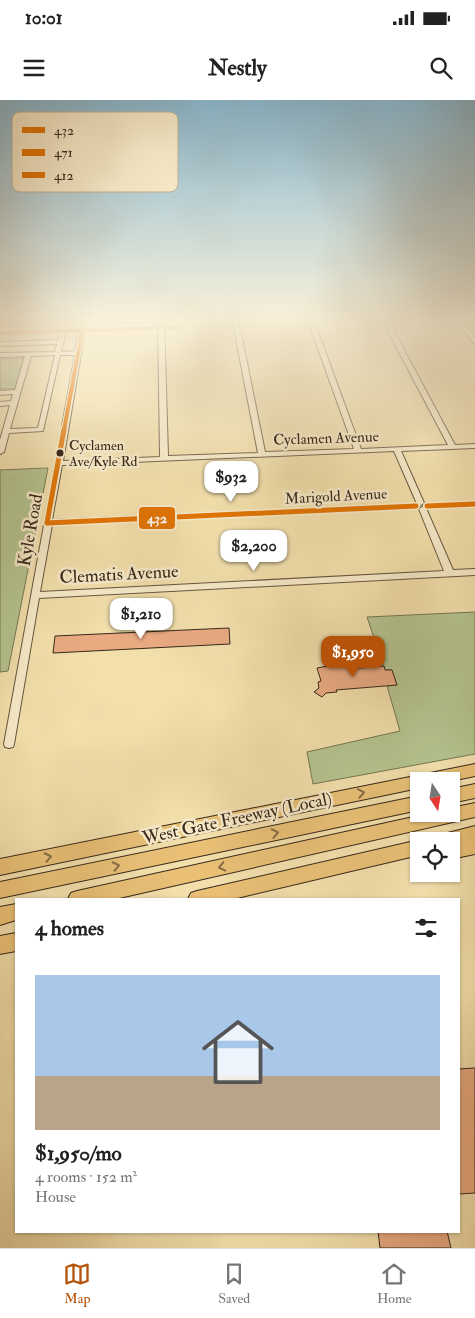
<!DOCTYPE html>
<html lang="en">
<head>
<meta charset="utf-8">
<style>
	:root { --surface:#fff; --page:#f6f6f6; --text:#222; --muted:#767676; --line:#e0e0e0; --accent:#b45309 }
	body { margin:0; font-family:"IM FELL Double Pica",serif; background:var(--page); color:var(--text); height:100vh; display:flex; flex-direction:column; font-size:19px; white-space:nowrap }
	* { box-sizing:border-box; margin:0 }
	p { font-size:16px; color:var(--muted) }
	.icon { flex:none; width:28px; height:28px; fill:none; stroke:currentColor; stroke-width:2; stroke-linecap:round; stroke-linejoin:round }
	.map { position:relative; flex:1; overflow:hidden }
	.side { position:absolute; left:15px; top:798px; width:445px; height:335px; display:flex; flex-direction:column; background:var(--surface); border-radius:0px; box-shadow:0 1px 4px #0004 }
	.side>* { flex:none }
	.needle { width:32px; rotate:168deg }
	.fabs { position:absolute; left:410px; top:672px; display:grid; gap:10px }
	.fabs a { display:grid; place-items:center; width:50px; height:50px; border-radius:0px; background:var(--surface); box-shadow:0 1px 4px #0004; font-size:25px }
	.price { position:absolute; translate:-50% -42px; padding:0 11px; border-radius:10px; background:#fff; color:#222; font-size:16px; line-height:32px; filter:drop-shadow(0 1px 2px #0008) }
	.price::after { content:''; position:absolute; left:50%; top:30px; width:15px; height:11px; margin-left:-8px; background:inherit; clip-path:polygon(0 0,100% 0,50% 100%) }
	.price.selected { background:var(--accent); color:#fff }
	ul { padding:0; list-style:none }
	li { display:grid; align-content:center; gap:10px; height:265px; padding:0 20px }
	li+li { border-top:1px solid var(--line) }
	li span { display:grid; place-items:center; height:155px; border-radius:0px; color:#555 }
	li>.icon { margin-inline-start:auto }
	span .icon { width:90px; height:90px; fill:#fffc; stroke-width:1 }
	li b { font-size:21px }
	h2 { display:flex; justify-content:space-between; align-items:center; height:60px; padding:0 20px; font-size:21px }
	.status { display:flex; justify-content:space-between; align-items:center; height:35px; padding:0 25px; background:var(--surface); direction:ltr }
	.status svg { height:14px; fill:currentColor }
	header { display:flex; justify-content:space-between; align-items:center; height:65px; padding:0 20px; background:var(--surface); font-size:22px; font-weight:700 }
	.menu { display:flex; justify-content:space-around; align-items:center; height:70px; border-top:1px solid var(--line); background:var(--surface); font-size:14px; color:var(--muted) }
	.menu a { display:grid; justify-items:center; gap:2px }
	.menu .selected { color:var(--accent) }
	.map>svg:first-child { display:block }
	.green { fill:#b4c38e; stroke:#767654 }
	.building { fill:#e9aa82; stroke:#37281b }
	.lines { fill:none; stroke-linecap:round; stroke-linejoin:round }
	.minor-casing { stroke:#66563f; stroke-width:2 }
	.major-casing { stroke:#37281b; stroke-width:3 }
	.highway-casing { stroke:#37281b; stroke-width:2 }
	.minor { fill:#f7eac9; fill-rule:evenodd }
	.major { fill:#e9c076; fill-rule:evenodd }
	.highway { fill:#e9c076; fill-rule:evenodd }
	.bus-1-far1-casing { stroke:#f7eac9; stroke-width:6 }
	.bus-1-casing { stroke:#f7eac9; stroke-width:8 }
	.bus-2-casing { stroke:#f7eac9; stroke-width:6 }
	.bus-3-casing { stroke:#f7eac9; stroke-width:6 }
	.bus-1-far1 { stroke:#e17404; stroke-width:4 }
	.bus-1 { stroke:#e17404; stroke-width:5 }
	.bus-2 { stroke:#e17404; stroke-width:4 }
	.bus-3 { stroke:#e17404; stroke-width:4 }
	.oneway { stroke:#876c44 }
	.bus-dot { fill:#37281b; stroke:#f7eac9; stroke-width:2 }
	.labels { text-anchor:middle; stroke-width:5; stroke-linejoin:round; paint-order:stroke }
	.far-bus-label { font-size:14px; fill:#37281b; stroke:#f7eac9; text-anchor:start }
	.far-street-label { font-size:15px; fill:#37281b; stroke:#f7eac9 }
	.street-label { font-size:18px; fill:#37281b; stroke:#f7eac9 }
	.key { fill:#f7eac9; stroke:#bdb095; stroke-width:1 }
	.key-label { font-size:14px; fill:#37281b }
	.line-badge { stroke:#f7eac9; stroke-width:2 }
	.badge-label { font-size:14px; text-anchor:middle; font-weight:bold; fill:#fff }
</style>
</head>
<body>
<div class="status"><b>10:01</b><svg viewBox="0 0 49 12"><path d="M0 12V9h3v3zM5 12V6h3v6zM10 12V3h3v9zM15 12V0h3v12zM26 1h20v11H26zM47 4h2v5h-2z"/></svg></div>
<header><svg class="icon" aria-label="menu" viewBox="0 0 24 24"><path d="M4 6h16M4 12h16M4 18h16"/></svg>Nestly<svg class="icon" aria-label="search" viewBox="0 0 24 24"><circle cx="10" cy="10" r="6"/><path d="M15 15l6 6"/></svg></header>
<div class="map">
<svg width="475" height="1148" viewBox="0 0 475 1148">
	<rect width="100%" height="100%" fill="#f2dfac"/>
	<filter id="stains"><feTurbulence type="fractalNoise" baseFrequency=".004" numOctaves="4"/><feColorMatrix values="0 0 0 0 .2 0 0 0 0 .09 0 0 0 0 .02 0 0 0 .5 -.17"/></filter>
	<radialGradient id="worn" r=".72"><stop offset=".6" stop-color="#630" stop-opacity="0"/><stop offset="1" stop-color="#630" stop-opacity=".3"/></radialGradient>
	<g class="green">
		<polygon points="24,258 15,289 0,289 0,259"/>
		<polygon points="48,368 8,571 0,572 0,370"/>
		<polygon points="475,512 475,654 313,684 307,652 400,631 387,586 397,585 392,570 385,570 367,517"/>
	</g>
	<g class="building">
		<polygon points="229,528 230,544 53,553 55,536"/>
		<polygon points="339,564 339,567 347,566 348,569 384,566 385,570 392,570 397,585 336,590 337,592 326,593 322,597 314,592 319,588 318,582 321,581 317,568"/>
		<polygon points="475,968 475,1093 459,1094 459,969"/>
		<polygon points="378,1131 447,1131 451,1148 380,1148"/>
	</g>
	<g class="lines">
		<defs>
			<g id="minor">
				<path d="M81,218H87L63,361L160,357L158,218H164L168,356L258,353L232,218H238L265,352L354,349L307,218H313L361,349L448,345L381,218H387L455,345L475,344V348L401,351L424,403L416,408L52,425L40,492L444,471L419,409L427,404L475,402V406L426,408L453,470L475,469V475L39,498L14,644L13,647L9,648L5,647L4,644L75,255H60L43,331L9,333L4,352L0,354V340L10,305L0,306V302L11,301L13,294L0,295V291L15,290L25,256L0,257V253L55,252L57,244L0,246V242L58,240L59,235L62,233L65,235L61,252L75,251ZM55,255L38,328L10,329L31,256ZM394,351L417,404L52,420L62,365Z"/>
				<polygon points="455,218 461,218 475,238 475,244 473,243"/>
				<polygon points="0,231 42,230 45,232 42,234 0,235"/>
			</g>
			<polygon id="major" points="117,218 187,218 184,220 0,226 0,222"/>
			<g id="highway">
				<polygon points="475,664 475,676 451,681 419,681 419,688 0,775 0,759"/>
				<polygon points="475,684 475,698 451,703 451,689"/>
				<polygon points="419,696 419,710 0,798 0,782"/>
				<polygon points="475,703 475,717 115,799 68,799 71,793 77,791 427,714 451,714 451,708"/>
				<polygon points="475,726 475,754 451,759 451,741 434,741 436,736"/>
				<polygon points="419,740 424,741 419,741 419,755 233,799 188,799 191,793 197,791"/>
				<polygon points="16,804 16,820 0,825 0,807"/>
				<polygon points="16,833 16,851 0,854 0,836"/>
			</g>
		</defs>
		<use href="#minor" class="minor-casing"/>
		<use href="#major" class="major-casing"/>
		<use href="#highway" class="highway-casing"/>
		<use href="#minor" class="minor"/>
		<use href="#major" class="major"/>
		<use href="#highway" class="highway"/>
		<defs>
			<g id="bus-1-far1">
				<polyline points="0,224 84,221"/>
				<polyline points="64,330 84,221"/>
			</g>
			<g id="bus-1">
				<polyline points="427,406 475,404"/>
				<polyline points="47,423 416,406"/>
				<polyline points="47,423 64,329"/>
			</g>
			<polyline id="bus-2" points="0,233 184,227"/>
			<polyline id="bus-3" points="84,221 180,218"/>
		</defs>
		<use href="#bus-1-far1" class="bus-1-far1-casing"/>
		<use href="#bus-1" class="bus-1-casing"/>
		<use href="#bus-2" class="bus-2-casing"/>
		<use href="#bus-3" class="bus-3-casing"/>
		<use href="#bus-1-far1" class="bus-1-far1"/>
		<use href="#bus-1" class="bus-1"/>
		<use href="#bus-2" class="bus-2"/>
		<use href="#bus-3" class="bus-3"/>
	</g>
	<defs><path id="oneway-chevron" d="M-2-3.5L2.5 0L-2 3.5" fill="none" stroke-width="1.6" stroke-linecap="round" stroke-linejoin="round" transform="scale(1.25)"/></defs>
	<g class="oneway">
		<use href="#oneway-chevron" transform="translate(361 693) rotate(-11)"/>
		<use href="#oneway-chevron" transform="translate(275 733) rotate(-12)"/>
		<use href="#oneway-chevron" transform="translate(48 757) rotate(-12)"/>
		<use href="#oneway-chevron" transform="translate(116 766) rotate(-12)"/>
		<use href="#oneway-chevron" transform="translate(222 767) rotate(167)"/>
	</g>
	<linearGradient id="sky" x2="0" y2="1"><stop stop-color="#89b8d0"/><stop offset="0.58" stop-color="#f9f1da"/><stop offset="1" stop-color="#f9f1da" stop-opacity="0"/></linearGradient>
	<rect width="475" height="379" fill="url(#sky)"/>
	<circle class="bus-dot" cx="60" cy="353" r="4.5"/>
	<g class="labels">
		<g class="far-bus-label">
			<text x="69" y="350">Cyclamen<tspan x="69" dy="16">Ave/Kyle Rd</tspan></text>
		</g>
		<g class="far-street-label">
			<text transform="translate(326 338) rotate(-2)" y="5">Cyclamen Avenue</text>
			<text transform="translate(336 396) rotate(-3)" y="5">Marigold Avenue</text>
		</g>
		<g class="street-label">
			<text transform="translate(30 430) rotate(-80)" y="6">Kyle Road</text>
			<text transform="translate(119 474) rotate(-3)" y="6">Clematis Avenue</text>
			<text transform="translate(237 718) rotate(-12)" y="6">West Gate Freeway (Local)</text>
		</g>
	</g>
	<rect x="12" y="12" width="166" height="80" rx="8" class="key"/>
	<rect x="22" y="27" width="23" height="6" fill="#e17404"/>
	<rect x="22" y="49" width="23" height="7" fill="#e17404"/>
	<rect x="22" y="72" width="23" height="6" fill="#e17404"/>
	<g class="key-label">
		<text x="54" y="35">432</text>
		<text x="54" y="57">471</text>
		<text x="54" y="80">412</text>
	</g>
	<rect class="line-badge" x="138" y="406" width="38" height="24" rx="5" fill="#e17404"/>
	<g class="badge-label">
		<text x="157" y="423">432</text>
	</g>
	<rect width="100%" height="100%" filter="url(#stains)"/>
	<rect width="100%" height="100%" fill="url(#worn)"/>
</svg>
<div class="fabs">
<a><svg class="needle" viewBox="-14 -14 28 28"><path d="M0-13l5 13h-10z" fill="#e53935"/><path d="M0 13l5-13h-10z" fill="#767676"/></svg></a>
<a><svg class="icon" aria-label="locate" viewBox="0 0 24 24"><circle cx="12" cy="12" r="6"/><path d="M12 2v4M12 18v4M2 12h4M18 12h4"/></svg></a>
</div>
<b class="price" style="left:231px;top:403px">$932</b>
<b class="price" style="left:254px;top:472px">$2,200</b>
<b class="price" style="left:141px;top:540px">$1,210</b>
<b class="price selected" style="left:353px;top:578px">$1,950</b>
<section class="side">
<h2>4 homes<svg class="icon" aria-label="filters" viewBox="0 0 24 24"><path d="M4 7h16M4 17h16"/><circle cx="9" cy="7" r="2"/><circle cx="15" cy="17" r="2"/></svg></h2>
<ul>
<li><span style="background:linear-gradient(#a9c7e8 65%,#b9a48a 0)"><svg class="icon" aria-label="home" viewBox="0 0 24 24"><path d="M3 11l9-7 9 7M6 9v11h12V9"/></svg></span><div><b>$1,950/mo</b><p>4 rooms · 152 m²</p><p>House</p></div></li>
</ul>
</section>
</div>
<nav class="menu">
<a class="selected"><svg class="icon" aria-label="map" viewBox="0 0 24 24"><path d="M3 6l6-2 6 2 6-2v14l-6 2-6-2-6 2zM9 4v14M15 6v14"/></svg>Map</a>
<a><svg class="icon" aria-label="saved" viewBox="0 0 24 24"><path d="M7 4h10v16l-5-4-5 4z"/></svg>Saved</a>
<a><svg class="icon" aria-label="home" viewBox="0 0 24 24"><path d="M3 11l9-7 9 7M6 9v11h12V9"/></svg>Home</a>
</nav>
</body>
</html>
